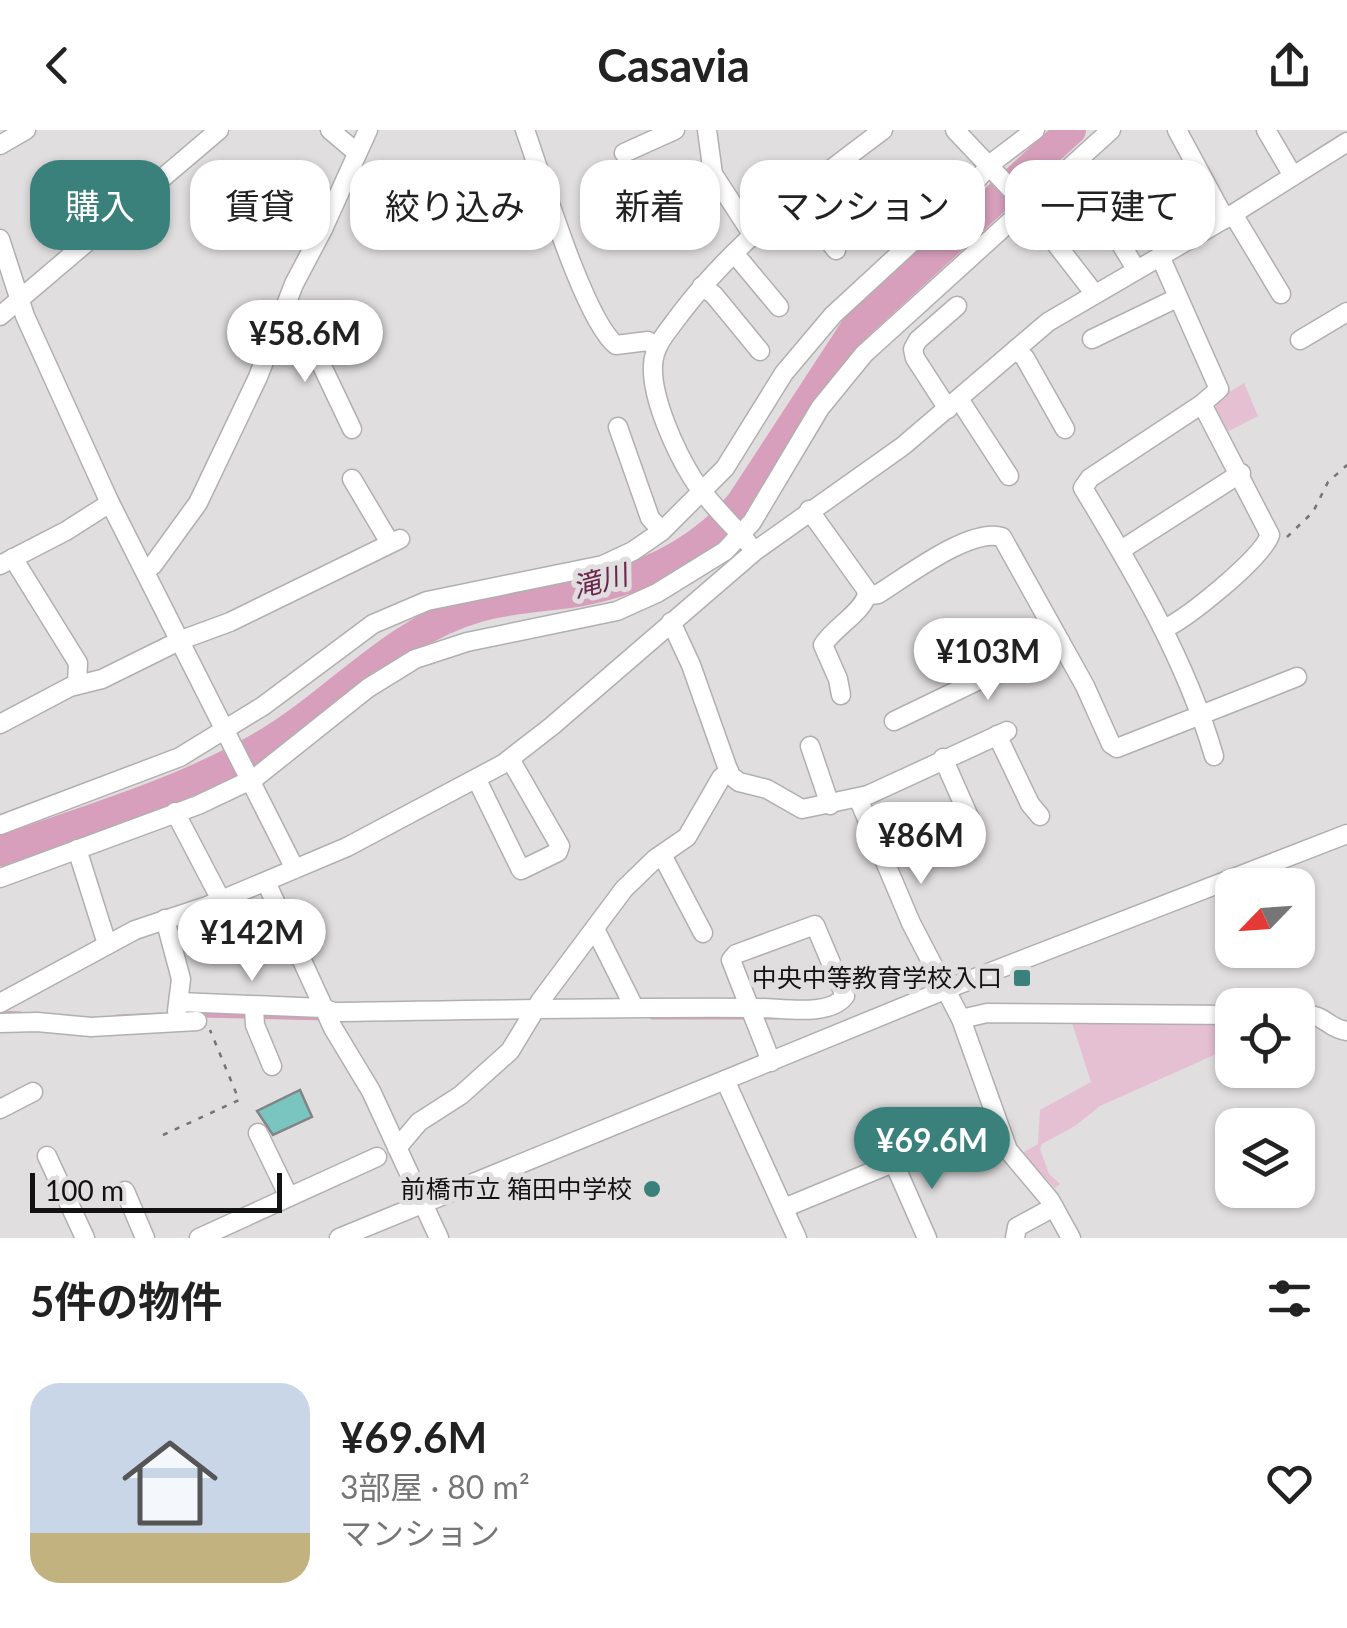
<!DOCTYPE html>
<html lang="ja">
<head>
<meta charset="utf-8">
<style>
	:root { --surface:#fff; --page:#f2f2f2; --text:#222; --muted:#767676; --line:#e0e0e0; --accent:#3a817c }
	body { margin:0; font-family:Lato,"Noto Sans JP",sans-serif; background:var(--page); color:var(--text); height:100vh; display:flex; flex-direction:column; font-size:38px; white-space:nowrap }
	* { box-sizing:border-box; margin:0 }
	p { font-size:32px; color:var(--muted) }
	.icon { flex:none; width:55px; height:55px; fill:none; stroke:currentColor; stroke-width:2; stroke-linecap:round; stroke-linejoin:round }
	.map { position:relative; height:1108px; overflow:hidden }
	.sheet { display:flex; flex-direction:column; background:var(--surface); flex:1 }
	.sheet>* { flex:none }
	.top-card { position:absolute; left:30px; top:30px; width:1288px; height:90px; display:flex; gap:20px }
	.needle { width:65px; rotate:245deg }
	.fabs { position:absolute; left:1215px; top:738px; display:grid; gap:20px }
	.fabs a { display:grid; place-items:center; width:100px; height:100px; border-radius:20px; background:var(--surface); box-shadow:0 2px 8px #0004; font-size:50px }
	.scale { position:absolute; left:30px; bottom:25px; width:252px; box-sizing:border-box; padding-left:10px; border:5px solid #141313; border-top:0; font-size:28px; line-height:35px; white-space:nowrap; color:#141313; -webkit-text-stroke:8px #e1dedf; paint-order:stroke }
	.price { position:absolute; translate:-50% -85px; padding:0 22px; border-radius:35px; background:#fff; color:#222; font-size:32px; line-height:65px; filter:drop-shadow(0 2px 5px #0008) }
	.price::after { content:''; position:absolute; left:50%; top:60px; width:30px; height:22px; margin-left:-15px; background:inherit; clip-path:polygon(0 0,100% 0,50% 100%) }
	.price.active { background:var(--accent); color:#fff }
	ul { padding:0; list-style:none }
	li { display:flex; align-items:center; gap:30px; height:250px; padding:0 30px }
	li+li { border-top:2px solid var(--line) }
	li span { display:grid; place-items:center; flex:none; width:280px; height:200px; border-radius:30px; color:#555 }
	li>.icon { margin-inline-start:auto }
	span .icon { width:120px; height:120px; fill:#fffc; stroke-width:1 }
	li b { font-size:42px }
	h2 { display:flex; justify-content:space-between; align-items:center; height:120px; padding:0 30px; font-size:42px }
	.chip { padding:0 35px; border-radius:30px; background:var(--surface); box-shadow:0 2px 8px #0004; font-size:35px; line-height:90px }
	.chip.active { background:var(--accent); color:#fff }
	header { display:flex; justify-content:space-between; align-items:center; height:130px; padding:0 30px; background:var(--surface); font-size:45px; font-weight:700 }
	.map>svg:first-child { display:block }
	.green { fill:#e4c0d2 }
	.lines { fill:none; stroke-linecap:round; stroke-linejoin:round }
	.stream { stroke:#d79fbb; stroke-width:5 }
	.river { stroke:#d79fbb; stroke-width:30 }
	.building { fill:#7bc5c0; stroke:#828585; stroke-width:2.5 }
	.minor-casing { stroke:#b2afb0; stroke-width:21 }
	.path { stroke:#757373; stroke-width:2.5; stroke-dasharray:5 8; stroke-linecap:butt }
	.minor { stroke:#fff; stroke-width:18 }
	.poi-dot { fill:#3a817c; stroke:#e1dedf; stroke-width:4 }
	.labels { text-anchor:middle; stroke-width:10; stroke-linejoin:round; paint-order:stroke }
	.poi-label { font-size:25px; fill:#141313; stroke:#e1dedf; text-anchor:end }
	.water-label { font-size:28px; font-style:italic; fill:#69274d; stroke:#e1dedf }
</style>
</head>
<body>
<header><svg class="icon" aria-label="back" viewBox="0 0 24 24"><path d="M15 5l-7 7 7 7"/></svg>Casavia<svg class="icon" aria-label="share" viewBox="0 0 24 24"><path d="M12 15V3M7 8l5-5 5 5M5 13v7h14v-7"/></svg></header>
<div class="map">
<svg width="1347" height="1108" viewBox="0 0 1347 1108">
	<rect width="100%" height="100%" fill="#e1dedf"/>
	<g class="green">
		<polygon points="1244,253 1258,286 1227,302 1215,279 1218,269"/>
		<polygon points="1072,893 1232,895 1232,917 1100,976 1075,996 1042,1014 1040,1019 1049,1044 1060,1054 1055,1058 1022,1023 1038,1014 1040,980 1091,952"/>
	</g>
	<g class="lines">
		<g class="stream">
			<polyline points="0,883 21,884"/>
			<polyline points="197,885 326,888"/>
			<polyline points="117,887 161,885"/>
			<polyline points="652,887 776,887"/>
		</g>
		<path class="river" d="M0,721C87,690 182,663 262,616C338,572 392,501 479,477C510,468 545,467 577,462C640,450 700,423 741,373L856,197L1071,0"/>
	</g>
	<polygon class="building" points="300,960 312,987 273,1005 257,981"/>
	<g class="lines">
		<defs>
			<g id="minor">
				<polyline points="330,0 356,22"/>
				<path d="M525,0C541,44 584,190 616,215L648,211L656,217"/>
				<polyline points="707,0 713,44 754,107"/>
				<polyline points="955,0 1025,74 1094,163"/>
				<polyline points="1177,0 1225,89"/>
				<polyline points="1266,0 1293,46"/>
				<polyline points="0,15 26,0"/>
				<polyline points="624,23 675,0"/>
				<polyline points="1079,45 1136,139"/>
				<polyline points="794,67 836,120"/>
				<polyline points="1233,84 1281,164"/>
				<polyline points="434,107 548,63"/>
				<polyline points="0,109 25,186 110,373 295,739"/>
				<polyline points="734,123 779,177"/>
				<path d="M1160,126L1219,259L1202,274L1090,348L1083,358C1135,444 1186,530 1214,626"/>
				<polyline points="702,156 714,165 760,221"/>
				<polyline points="0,186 219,0"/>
				<polyline points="282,189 301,201 311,213 352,299"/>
				<polyline points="1092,209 1177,168"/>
				<polyline points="1300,210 1347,182"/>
				<polyline points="1016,219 1025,228 1065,299"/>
				<polyline points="959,269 1009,346"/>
				<polyline points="948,279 915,228 913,219 918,210 957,176"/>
				<polyline points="618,297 650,388 662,401"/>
				<polyline points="352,349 390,413"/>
				<path d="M809,380L870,465L878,464C906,447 970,397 1002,407L1085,556L1111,614L1117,618L1297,547"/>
				<path d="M748,413C730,392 708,372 693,349C676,322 651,268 653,235C654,214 669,200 681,183C737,110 809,55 883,0"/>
				<polyline points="1121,420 1241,343"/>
				<polyline points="13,428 78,533 77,554"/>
				<polyline points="0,435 66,401 110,373"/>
				<polyline points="145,441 153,435 198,373 258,247 294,154 323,99 368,0"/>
				<polyline points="671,492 691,535 730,645 739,652 767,659 802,679 868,665 1007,601"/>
				<path d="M1164,499C1189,487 1261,429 1270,405L1202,274"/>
				<path d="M841,565L838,549L823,515C834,497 865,481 867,463"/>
				<polyline points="894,591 1060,511"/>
				<polyline points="0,594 70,557 102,549 181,510 230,492 400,409"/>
				<polyline points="997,605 1030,674 1040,686"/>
				<polyline points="810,616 830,675"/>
				<polyline points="943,628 970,689"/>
				<polyline points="477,650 521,740 558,722 560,716 510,629"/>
				<polyline points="858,668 911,793 961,889 1008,1020 1050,1070 1071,1108"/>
				<polyline points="175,682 221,770"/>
				<polyline points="0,695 180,627 263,576 373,494 427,471 603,435 633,421 662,401 725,338 784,243 833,185 960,68 993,32 1035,0"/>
				<polyline points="77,719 107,814"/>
				<polyline points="662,725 703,803"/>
				<polyline points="0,748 198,675 255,648 368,558 415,529 467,512 617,481 657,463 725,421 752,392 820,278 864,224 1111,0"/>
				<polyline points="266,752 333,898 371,961 439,1108"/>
				<polyline points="165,789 181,849 177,881"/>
				<polyline points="595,799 634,877"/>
				<path d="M179,872L323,878L334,882C475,880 616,877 758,878C783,878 830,887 845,866L815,795L736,824L731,830L733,835C745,867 759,899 771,932"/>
				<polyline points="0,873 135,800 207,776 347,717 503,634 552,596 755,421 903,316 1048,192 1233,84 1347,12"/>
				<polyline points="254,878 255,895 272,936"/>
				<path d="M1298,884C1329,884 1325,898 1347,901"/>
				<polyline points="961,889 987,883 1232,885"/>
				<polyline points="0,893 37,892 91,897 197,891"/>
				<polyline points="725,950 797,1108"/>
				<polyline points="0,979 33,962"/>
				<polyline points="258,1003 289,1067"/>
				<polyline points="397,1018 419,992 461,965 510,921 541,870 624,759 655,729 687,707 721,648 729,641"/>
				<polyline points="47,1026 85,1108"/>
				<polyline points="894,1033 927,1108"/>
				<polyline points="125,1061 145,1108"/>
				<polyline points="784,1078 997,990"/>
				<polyline points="199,1108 377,1027"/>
				<polyline points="339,1108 947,859 1347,704"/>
				<polyline points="1015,1108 1017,1097 1054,1077"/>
			</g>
		</defs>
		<use href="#minor" class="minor-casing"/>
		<g class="path">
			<polyline points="1287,407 1313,382 1328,352 1347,335"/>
			<polyline points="163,1005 239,970 210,900"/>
		</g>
		<use href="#minor" class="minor"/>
	</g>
	<g class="poi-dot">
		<rect x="1012" y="838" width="20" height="20" rx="5"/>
		<circle cx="652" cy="1059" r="10"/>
	</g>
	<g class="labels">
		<g class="poi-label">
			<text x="1002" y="857">中央中等教育学校入口</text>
			<text x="632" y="1068">前橋市立 箱田中学校</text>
		</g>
		<g class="water-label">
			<text transform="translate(600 451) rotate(-15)" y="10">滝川</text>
		</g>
	</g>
</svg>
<div class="fabs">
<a><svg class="needle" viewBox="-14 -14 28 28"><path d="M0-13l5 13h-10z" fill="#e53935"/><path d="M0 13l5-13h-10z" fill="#767676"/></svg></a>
<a><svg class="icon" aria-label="locate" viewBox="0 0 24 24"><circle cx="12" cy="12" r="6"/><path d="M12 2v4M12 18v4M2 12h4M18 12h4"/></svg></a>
<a><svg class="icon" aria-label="layers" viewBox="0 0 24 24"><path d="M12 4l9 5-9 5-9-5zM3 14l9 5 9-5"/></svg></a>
</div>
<div class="scale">100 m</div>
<b class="price" style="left:305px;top:255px">¥58.6M</b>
<b class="price" style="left:988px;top:573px">¥103M</b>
<b class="price" style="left:921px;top:757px">¥86M</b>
<b class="price" style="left:252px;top:854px">¥142M</b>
<b class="price active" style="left:932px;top:1062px">¥69.6M</b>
<div class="top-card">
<a class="chip active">購入</a>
<a class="chip">賃貸</a>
<a class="chip">絞り込み</a>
<a class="chip">新着</a>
<a class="chip">マンション</a>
<a class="chip">一戸建て</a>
</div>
</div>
<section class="sheet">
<h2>5件の物件<svg class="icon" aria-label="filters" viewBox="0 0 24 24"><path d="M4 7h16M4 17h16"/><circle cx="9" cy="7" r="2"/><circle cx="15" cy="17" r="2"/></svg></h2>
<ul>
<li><span style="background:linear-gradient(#c9d6e8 75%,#c2b280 0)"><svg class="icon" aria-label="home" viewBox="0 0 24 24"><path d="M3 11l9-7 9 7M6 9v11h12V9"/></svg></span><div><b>¥69.6M</b><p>3部屋 · 80 m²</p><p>マンション</p></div><svg class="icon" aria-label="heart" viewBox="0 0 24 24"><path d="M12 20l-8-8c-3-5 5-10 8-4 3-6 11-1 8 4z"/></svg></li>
</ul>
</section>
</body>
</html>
